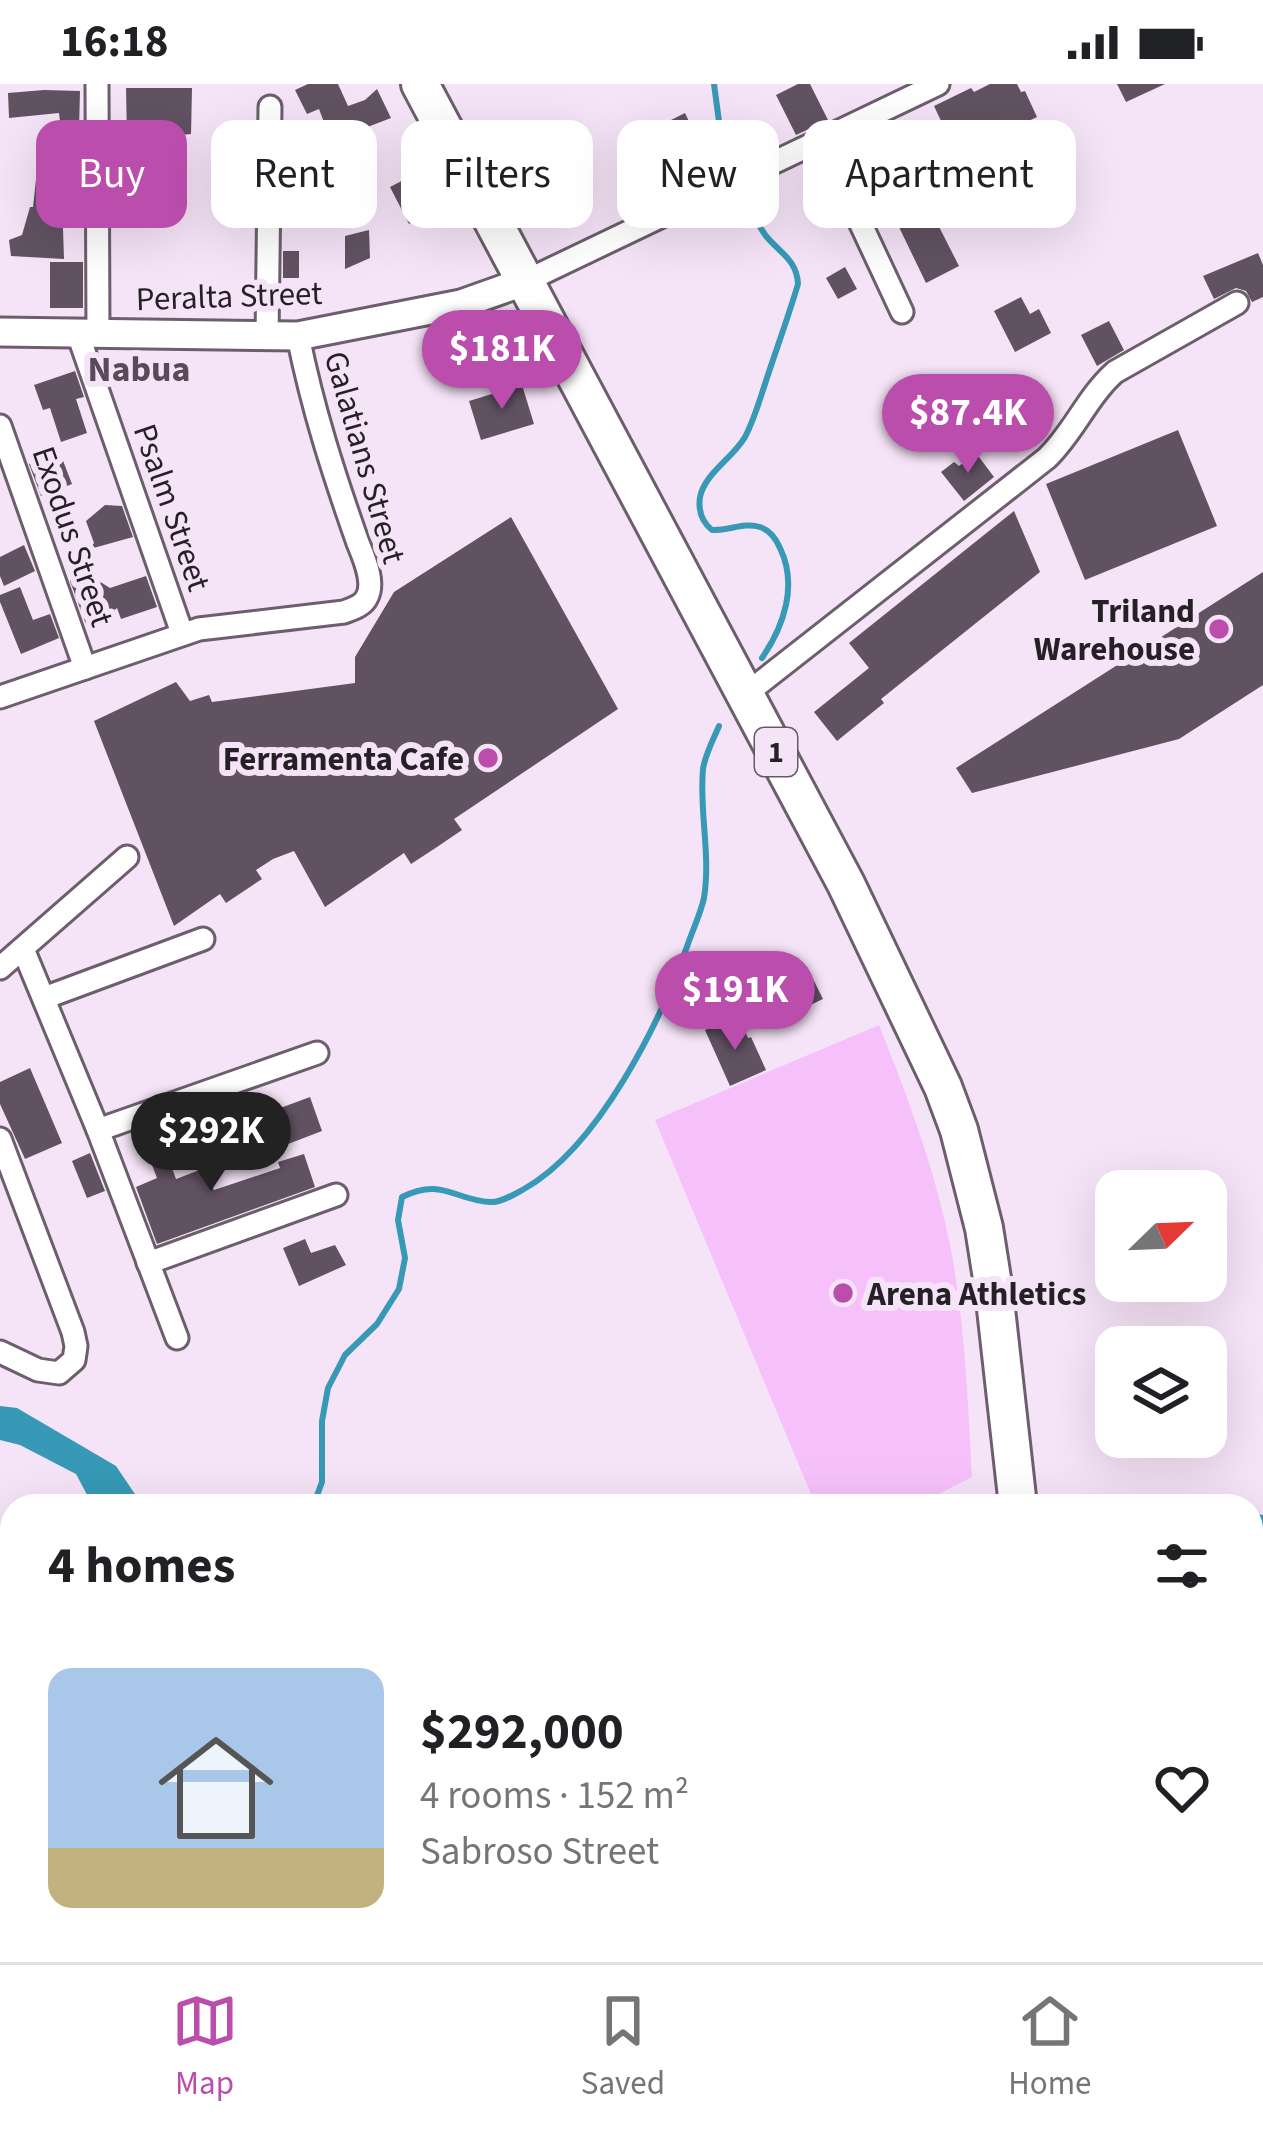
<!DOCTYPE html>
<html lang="en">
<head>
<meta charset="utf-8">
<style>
	:root { --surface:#fff; --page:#f6f6f6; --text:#202124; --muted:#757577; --line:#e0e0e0; --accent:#bb4dac }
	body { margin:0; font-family:"Source Sans 3",sans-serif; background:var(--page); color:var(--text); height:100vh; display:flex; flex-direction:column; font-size:45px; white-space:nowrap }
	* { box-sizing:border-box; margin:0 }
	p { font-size:39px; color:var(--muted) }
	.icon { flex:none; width:66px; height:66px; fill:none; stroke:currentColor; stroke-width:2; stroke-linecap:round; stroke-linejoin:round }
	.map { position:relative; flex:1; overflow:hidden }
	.panel { position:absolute; left:0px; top:1410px; width:1263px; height:468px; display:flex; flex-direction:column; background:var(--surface); border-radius:36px 36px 0 0; box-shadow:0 12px 48px #0002 }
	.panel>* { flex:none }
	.banner { position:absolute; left:36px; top:36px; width:1191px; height:108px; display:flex; gap:24px }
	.needle { width:78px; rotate:67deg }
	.fabs { position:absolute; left:1095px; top:1086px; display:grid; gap:24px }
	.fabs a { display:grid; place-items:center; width:132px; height:132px; border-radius:24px; background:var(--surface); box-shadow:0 12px 48px #0002; font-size:60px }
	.price { position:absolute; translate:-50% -102px; padding:0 27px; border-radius:42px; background:var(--accent); color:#fff; font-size:39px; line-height:78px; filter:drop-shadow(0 3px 6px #0008) }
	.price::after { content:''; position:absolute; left:50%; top:72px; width:36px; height:27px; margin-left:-18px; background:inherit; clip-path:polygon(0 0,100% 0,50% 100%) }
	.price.active { background:#222; color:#fff }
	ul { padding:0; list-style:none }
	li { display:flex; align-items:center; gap:36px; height:300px; padding:0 48px }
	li+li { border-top:3px solid var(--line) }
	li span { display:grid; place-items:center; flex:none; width:336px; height:240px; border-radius:24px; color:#555 }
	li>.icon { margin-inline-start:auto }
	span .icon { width:144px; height:144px; fill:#fffc; stroke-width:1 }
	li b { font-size:51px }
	h2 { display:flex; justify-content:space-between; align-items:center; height:144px; padding:0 48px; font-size:51px }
	.pill { padding:0 42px; border-radius:24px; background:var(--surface); box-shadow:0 12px 48px #0002; font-size:42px; line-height:108px }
	.pill.active { background:var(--accent); color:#fff }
	.status { display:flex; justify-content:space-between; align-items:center; height:84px; padding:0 60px; background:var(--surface); direction:ltr }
	.status svg { height:33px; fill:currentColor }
	.menu { display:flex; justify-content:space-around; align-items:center; height:168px; border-top:3px solid var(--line); background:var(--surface); font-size:33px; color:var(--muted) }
	.menu a { display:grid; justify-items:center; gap:6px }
	.menu .active { color:var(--accent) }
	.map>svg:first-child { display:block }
	.green { fill:#f6c1fa }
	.water { fill:#3799b5 }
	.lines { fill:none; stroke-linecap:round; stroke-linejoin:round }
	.stream { stroke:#3799b5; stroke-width:6 }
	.building { fill:#615262 }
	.minor-casing { stroke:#6d5e6e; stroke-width:27 }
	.tertiary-casing { stroke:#6d5e6e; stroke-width:33 }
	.trunk-casing { stroke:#6d5e6e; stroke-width:42 }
	.minor { stroke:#fff; stroke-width:21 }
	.tertiary { stroke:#fff; stroke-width:27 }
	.trunk { stroke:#fff; stroke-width:36 }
	.poi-dot { fill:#bb4dac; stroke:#f5e3f7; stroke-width:4.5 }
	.labels { text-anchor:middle; stroke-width:12; stroke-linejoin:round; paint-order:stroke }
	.shield { fill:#f5e3f7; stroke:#635a65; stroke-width:3 }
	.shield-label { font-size:30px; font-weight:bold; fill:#251f26 }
	.street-label { font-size:33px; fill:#251f26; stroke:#f5e3f7 }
	.poi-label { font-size:33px; font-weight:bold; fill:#251f26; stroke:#f5e3f7; text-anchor:end }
	.neighbourhood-label { font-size:36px; font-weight:bold; fill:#594a5a; stroke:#f5e3f7 }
</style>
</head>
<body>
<div class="status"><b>16:18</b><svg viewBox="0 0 49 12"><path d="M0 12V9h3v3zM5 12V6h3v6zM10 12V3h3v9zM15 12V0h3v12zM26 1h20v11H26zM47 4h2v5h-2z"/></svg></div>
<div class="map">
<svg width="1263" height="1878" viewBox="0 0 1263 1878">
	<rect width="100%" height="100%" fill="#f5e3f7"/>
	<path class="green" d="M879,941C909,1016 937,1091 952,1171C965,1244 968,1319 972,1393L916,1422H816L655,1036Z"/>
	<g class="water">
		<polygon points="0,1322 17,1324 116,1382 143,1422 93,1422 76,1390 20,1361 0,1356"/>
		<polygon points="1251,1429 1263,1431 1263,1508 1251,1507"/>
		<polygon points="549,1866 621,1866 601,1878 531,1878"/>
	</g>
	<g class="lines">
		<g class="stream">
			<polyline points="714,0 720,45 733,88"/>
			<path d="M746,117C752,128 758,141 766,152C780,169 797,176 798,200C788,234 776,266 765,300C759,318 754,336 745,353C733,374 705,389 700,413C698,427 702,438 712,446C728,447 744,438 760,443C769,446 776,455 780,464C798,501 784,542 762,574"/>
			<path d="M313,1422L322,1398V1337L328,1304L345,1271L377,1240L399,1205L405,1174L398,1136L402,1113C442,1093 454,1116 490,1118C500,1119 515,1110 524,1105C599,1063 661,937 689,857C694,843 701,828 704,814C711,770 699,728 703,685C705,671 713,656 719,642"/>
		</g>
	</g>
	<g class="building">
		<polygon points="308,0 338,0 348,22 365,16 377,5 391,34 331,57 319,25 307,30 295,6"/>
		<polygon points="798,0 810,0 828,36 796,51 776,11"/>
		<polygon points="990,0 1017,0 1021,8 1025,7 1037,33 995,53 1007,77 969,96 934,22 971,4 974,8"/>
		<polygon points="1117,0 1165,0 1126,18"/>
		<polygon points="126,4 192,4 191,50 127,56"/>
		<polygon points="44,6 80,7 79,45 61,45 59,29 9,34 8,9"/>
		<polygon points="685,29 708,77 684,89 680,80 650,95 631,56"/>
		<polygon points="417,89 435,126 409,140 390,103"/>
		<polygon points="36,95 66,95 67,113 62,113 64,175 11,172 9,156 22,151 30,123 33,123"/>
		<polygon points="929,123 959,182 926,199 897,139"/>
		<polygon points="369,146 370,174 345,185 345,152"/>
		<rect x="283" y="167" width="16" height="27"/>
		<polygon points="1258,169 1263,181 1263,213 1252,218 1246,207 1236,204 1214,215 1203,192"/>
		<rect x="50" y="178" width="33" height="46"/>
		<polygon points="845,183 857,205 838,215 826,194"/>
		<polygon points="1021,213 1030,230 1039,225 1051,249 1015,268 994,227"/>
		<polygon points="1109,237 1124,266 1097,282 1081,251"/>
		<polygon points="75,287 84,313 76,315 87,349 61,358 50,324 43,326 34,301"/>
		<polygon points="522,301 534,340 481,356 469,317"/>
		<polygon points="1178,346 1217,442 1085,496 1046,400"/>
		<polygon points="60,369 72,400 41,412 29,380"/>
		<polygon points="976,369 994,393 964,417 941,388 954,378 959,382"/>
		<polygon points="105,421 122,422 133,453 90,465 94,459 86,437"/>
		<polygon points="1014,427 1040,488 881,615 884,619 837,657 814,628 869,584 849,559"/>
		<polygon points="511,433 618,625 454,735 462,746 437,763 411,780 404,769 325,823 294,767 273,775 256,786 262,795 226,819 220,810 174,842 94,637 176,598 190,617 209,611 212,618 355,599 355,573 394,508"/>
		<polygon points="24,461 35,487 4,502 0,492 0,473"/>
		<polygon points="78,484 110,504 146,492 157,523 121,535 117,524 99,539 87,543 70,497"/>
		<polygon points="1263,488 1263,601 1179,655 972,709 956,684"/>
		<polygon points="20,503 33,536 50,530 59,554 21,570 0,518 0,511"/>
		<polygon points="807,883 823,915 781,935 772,917 792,907 786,894"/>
		<polygon points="724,938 728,949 743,942 748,954 751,953 766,986 730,1002 705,946"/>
		<polygon points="30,984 62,1059 25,1075 0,1020 0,998"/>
		<polygon points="310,1013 322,1047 288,1060 275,1026"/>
		<polygon points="161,1054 176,1095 205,1084 214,1106 280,1084 278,1078 304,1070 315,1103 157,1160 136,1103 157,1094 144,1060"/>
		<polygon points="90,1069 105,1107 87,1114 72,1077"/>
		<polygon points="305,1155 311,1169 335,1161 346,1181 299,1202 283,1164"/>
	</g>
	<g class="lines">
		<defs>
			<g id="minor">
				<polyline points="97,0 98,250"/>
				<polyline points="822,57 902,228"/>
				<polyline points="526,197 938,0"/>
				<polyline points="78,250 182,549"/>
				<polyline points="267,253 270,23"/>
				<polyline points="0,342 85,584"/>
				<path d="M746,610L1047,374C1074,348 1087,313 1115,288L1237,219"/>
				<path d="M0,613L199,545L344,528C352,525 363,522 367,513C375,498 364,474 358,459C333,388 313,326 298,252"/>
				<polyline points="23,865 98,1046 177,1254"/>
				<polyline points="0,884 127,773"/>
				<polyline points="44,914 203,855"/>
				<polyline points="98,1046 317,969"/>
				<polyline points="0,1055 73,1248 76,1262 74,1276 59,1289 38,1286 0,1268"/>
				<polyline points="148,1179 336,1111"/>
			</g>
			<polyline id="tertiary" points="0,248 298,252 461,220 526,197"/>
			<g id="trunk">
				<polyline points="420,0 846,800 943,1003 959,1046 984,1144 994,1207 1018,1422"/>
				<polyline points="1064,1866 1065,1878"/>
			</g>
		</defs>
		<use href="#minor" class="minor-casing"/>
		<use href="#tertiary" class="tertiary-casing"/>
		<use href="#trunk" class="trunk-casing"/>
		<use href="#minor" class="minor"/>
		<use href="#tertiary" class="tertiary"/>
		<use href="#trunk" class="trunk"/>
	</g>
	<g class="poi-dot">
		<circle cx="1219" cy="545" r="12"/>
		<circle cx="488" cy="674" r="12"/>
		<circle cx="843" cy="1209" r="12"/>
	</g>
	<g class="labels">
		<rect class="shield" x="755" y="644" width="42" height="48" rx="9"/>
		<g class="shield-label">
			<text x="776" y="678">1</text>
		</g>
		<g class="street-label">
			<text transform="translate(229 211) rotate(-2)" y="12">Peralta Street</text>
			<text transform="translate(366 373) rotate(74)" y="12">Galatians Street</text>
			<text transform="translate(173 423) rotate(71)" y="12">Psalm Street</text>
			<text transform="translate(74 452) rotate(71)" y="12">Exodus Street</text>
		</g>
		<g class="poi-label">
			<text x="1195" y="538">Triland<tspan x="1195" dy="38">Warehouse</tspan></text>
			<text x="464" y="686">Ferramenta Cafe</text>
			<text x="867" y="1221" text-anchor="start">Arena Athletics</text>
		</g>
		<g class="neighbourhood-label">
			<text x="139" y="297">Nabua</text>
		</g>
	</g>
</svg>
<div class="fabs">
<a><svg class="needle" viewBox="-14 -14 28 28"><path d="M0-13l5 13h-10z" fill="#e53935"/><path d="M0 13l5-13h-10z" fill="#757577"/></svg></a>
<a><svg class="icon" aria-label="layers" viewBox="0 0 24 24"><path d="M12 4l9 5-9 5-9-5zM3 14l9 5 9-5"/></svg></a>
</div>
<b class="price" style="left:502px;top:328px">$181K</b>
<b class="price" style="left:968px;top:392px">$87.4K</b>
<b class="price" style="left:735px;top:969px">$191K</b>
<b class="price active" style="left:211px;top:1110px">$292K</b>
<div class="banner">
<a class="pill active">Buy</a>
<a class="pill">Rent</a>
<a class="pill">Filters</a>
<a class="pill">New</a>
<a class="pill">Apartment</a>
</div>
<section class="panel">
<h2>4 homes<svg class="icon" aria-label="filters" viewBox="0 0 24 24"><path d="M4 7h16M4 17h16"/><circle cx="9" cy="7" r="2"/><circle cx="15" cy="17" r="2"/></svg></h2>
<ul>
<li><span style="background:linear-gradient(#a9c7e8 75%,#c2b280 0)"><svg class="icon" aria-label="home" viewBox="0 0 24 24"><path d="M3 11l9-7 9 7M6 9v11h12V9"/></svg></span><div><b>$292,000</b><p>4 rooms · 152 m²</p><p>Sabroso Street</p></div><svg class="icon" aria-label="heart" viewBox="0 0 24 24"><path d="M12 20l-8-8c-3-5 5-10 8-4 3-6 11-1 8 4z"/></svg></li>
</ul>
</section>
</div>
<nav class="menu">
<a class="active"><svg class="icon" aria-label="map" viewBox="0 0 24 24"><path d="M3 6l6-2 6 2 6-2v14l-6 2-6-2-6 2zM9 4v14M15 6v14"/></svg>Map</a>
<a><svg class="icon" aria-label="saved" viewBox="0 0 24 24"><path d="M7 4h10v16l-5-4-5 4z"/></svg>Saved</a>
<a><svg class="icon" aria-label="home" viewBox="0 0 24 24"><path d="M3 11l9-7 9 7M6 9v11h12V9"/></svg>Home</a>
</nav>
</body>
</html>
